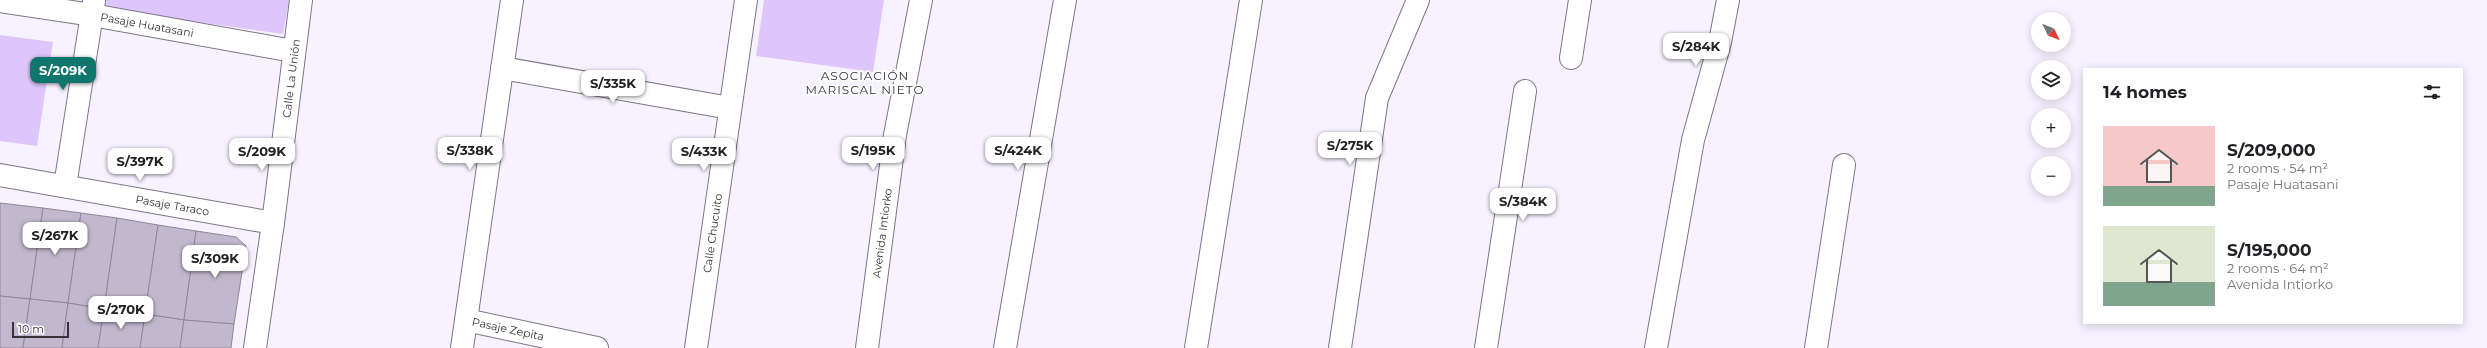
<!DOCTYPE html>
<html lang="en">
<head>
<meta charset="utf-8">
<style>
	:root { --surface:#fff; --page:#f2f2f2; --text:#202124; --muted:#757577; --accent:#0f766e }
	body { margin:0; font-family:Montserrat,sans-serif; background:var(--page); color:var(--text); height:100vh; display:flex; flex-direction:column; font-size:15px; white-space:nowrap }
	* { box-sizing:border-box; margin:0 }
	p { font-size:13px; color:var(--muted) }
	.icon { flex:none; width:22px; height:22px; fill:none; stroke:currentColor; stroke-width:2; stroke-linecap:round; stroke-linejoin:round }
	.map { position:relative; flex:1; overflow:hidden }
	.sheet { position:absolute; left:2083px; top:68px; width:380px; height:256px; display:flex; flex-direction:column; background:var(--surface); border-radius:0px; box-shadow:0 2px 10px #0003 }
	.sheet>* { flex:none }
	.needle { width:26px; rotate:133deg }
	.buttons { position:absolute; left:2031px; top:12px; display:grid; gap:8px }
	.buttons a { display:grid; place-items:center; width:40px; height:40px; border-radius:50%; background:var(--surface); box-shadow:0 2px 10px #0003; font-size:20px }
	.scale { position:absolute; left:12px; bottom:10px; width:57px; box-sizing:border-box; padding-left:4px; border:2px solid #35323a; border-top:0; font-size:11px; line-height:14px; white-space:nowrap; color:#35323a; -webkit-text-stroke:3px #fff; paint-order:stroke }
	.price { position:absolute; translate:-50% -34px; padding:0 9px; border-radius:8px; background:#fff; color:#222; font-size:13px; line-height:26px; filter:drop-shadow(0 1px 2px #0008) }
	.price::after { content:''; position:absolute; left:50%; top:24px; width:12px; height:9px; margin-left:-6px; background:inherit; clip-path:polygon(0 0,100% 0,50% 100%) }
	.price.active { background:var(--accent); color:#fff }
	ul { padding:0; list-style:none }
	li { display:flex; align-items:center; gap:12px; height:100px; padding:0 20px }
	li span { display:grid; place-items:center; flex:none; width:112px; height:80px; border-radius:0px; color:#555 }
	li>.icon { margin-inline-start:auto }
	span .icon { width:48px; height:48px; fill:#fffc; stroke-width:1 }
	li b { font-size:17px }
	h2 { display:flex; justify-content:space-between; align-items:center; height:48px; padding:0 20px; font-size:17px }
	.map>svg:first-child { display:block }
	.green { fill:#dec6fd }
	.building { fill:#c1b8cd; stroke:#8f879b }
	.lines { fill:none; stroke-linecap:round; stroke-linejoin:round }
	.street-casing { stroke:#7d7588; stroke-width:24 }
	.street { stroke:#fff; stroke-width:22 }
	.labels { text-anchor:middle; stroke-width:3.5; stroke-linejoin:round; paint-order:stroke }
	.street-label { font-size:11px; fill:#35323a; stroke:#fff }
	.neighbourhood-label { font-size:12px; letter-spacing:1px; fill:#35323a; stroke:#fff }
</style>
</head>
<body>
<div class="map">
<svg width="2487" height="348" viewBox="0 0 2487 348">
	<rect width="100%" height="100%" fill="#f7f2ff"/>
	<g class="green">
		<polygon points="100,0 289,0 283,34 99,8"/>
		<polygon points="764,0 884,0 873,72 756,56"/>
		<polygon points="0,35 53,42 37,146 0,141"/>
	</g>
	<g class="building">
		<polygon points="0,203 43,208 30,299 0,296"/>
		<polygon points="43,208 81,213 68,303 30,299"/>
		<polygon points="81,213 117,218 104,309 68,303"/>
		<polygon points="117,218 158,225 145,314 104,309"/>
		<polygon points="158,225 196,231 184,320 145,314"/>
		<polygon points="196,231 236,237 246,246 234,324 184,320"/>
		<polygon points="0,296 30,299 23,348 0,348"/>
		<polygon points="30,299 68,303 62,348 23,348"/>
		<polygon points="68,303 104,309 98,348 62,348"/>
		<polygon points="104,309 145,314 140,348 98,348"/>
		<polygon points="145,314 184,320 180,348 140,348"/>
		<polygon points="184,320 234,324 231,348 180,348"/>
	</g>
	<g class="lines">
		<defs>
			<g id="street">
				<path id="s1" d="M0,1L92,15L293,51"/>
				<polyline points="1571,58 1580,0"/>
				<polyline points="502,68 730,108"/>
				<path id="s2" d="M0,175L273,223"/>
				<polyline points="65,186 94,1"/>
				<path id="s3" d="M466,320L597,348"/>
				<path id="s4" d="M255,348L273,223L301,0"/>
				<polyline points="462,348 512,0"/>
				<path id="s5" d="M696,348L746,0"/>
				<path id="s6" d="M867,348L895,135L921,0"/>
				<polyline points="1005,348 1065,0"/>
				<polyline points="1196,348 1251,0"/>
				<polyline points="1340,348 1377,98 1418,0"/>
				<polyline points="1486,348 1525,91"/>
				<polyline points="1656,348 1693,140 1720,42 1728,0"/>
				<polyline points="1816,348 1844,165"/>
			</g>
		</defs>
		<use href="#street" class="street-casing"/>
		<use href="#street" class="street"/>
	</g>
	<g class="labels">
		<g class="street-label">
			<text dy="4" stroke="none"><textPath href="#s1" startOffset="149">Pasaje Huatasani</textPath></text>
			<text dy="4" stroke="none"><textPath href="#s4" startOffset="272">Calle La Unión</textPath></text>
			<text dy="4" stroke="none"><textPath href="#s2" startOffset="175">Pasaje Taraco</textPath></text>
			<text dy="4" stroke="none"><textPath href="#s5" startOffset="116">Calle Chucuito</textPath></text>
			<text dy="4" stroke="none"><textPath href="#s6" startOffset="116">Avenida Intiorko</textPath></text>
			<text dy="4" stroke="none"><textPath href="#s3" startOffset="43">Pasaje Zepita</textPath></text>
		</g>
		<g class="neighbourhood-label">
			<text x="865" y="80">ASOCIACIÓN<tspan x="865" dy="14">MARISCAL NIETO</tspan></text>
		</g>
	</g>
</svg>
<div class="buttons">
<a><svg class="needle" viewBox="-14 -14 28 28"><path d="M0-13l5 13h-10z" fill="#e53935"/><path d="M0 13l5-13h-10z" fill="#757577"/></svg></a>
<a><svg class="icon" aria-label="layers" viewBox="0 0 24 24"><path d="M12 4l9 5-9 5-9-5zM3 14l9 5 9-5"/></svg></a>
<a>+</a>
<a>−</a>
</div>
<div class="scale">10 m</div>
<b class="price" style="left:1696px;top:67px">S/284K</b>
<b class="price active" style="left:63px;top:91px">S/209K</b>
<b class="price" style="left:613px;top:104px">S/335K</b>
<b class="price" style="left:1350px;top:166px">S/275K</b>
<b class="price" style="left:470px;top:171px">S/338K</b>
<b class="price" style="left:873px;top:171px">S/195K</b>
<b class="price" style="left:1018px;top:171px">S/424K</b>
<b class="price" style="left:262px;top:172px">S/209K</b>
<b class="price" style="left:704px;top:172px">S/433K</b>
<b class="price" style="left:140px;top:182px">S/397K</b>
<b class="price" style="left:1523px;top:222px">S/384K</b>
<b class="price" style="left:55px;top:256px">S/267K</b>
<b class="price" style="left:215px;top:279px">S/309K</b>
<b class="price" style="left:121px;top:330px">S/270K</b>
<section class="sheet">
<h2>14 homes<svg class="icon" aria-label="filters" viewBox="0 0 24 24"><path d="M4 7h16M4 17h16"/><circle cx="9" cy="7" r="2"/><circle cx="15" cy="17" r="2"/></svg></h2>
<ul>
<li><span style="background:linear-gradient(#f6c9c9 75%,#7fa58c 0)"><svg class="icon" aria-label="home" viewBox="0 0 24 24"><path d="M3 11l9-7 9 7M6 9v11h12V9"/></svg></span><div><b>S/209,000</b><p>2 rooms · 54 m²</p><p>Pasaje Huatasani</p></div></li>
<li><span style="background:linear-gradient(#dfe7d0 70%,#7fa58c 0)"><svg class="icon" aria-label="home" viewBox="0 0 24 24"><path d="M3 11l9-7 9 7M6 9v11h12V9"/></svg></span><div><b>S/195,000</b><p>2 rooms · 64 m²</p><p>Avenida Intiorko</p></div></li>
</ul>
</section>
</div>
</body>
</html>
